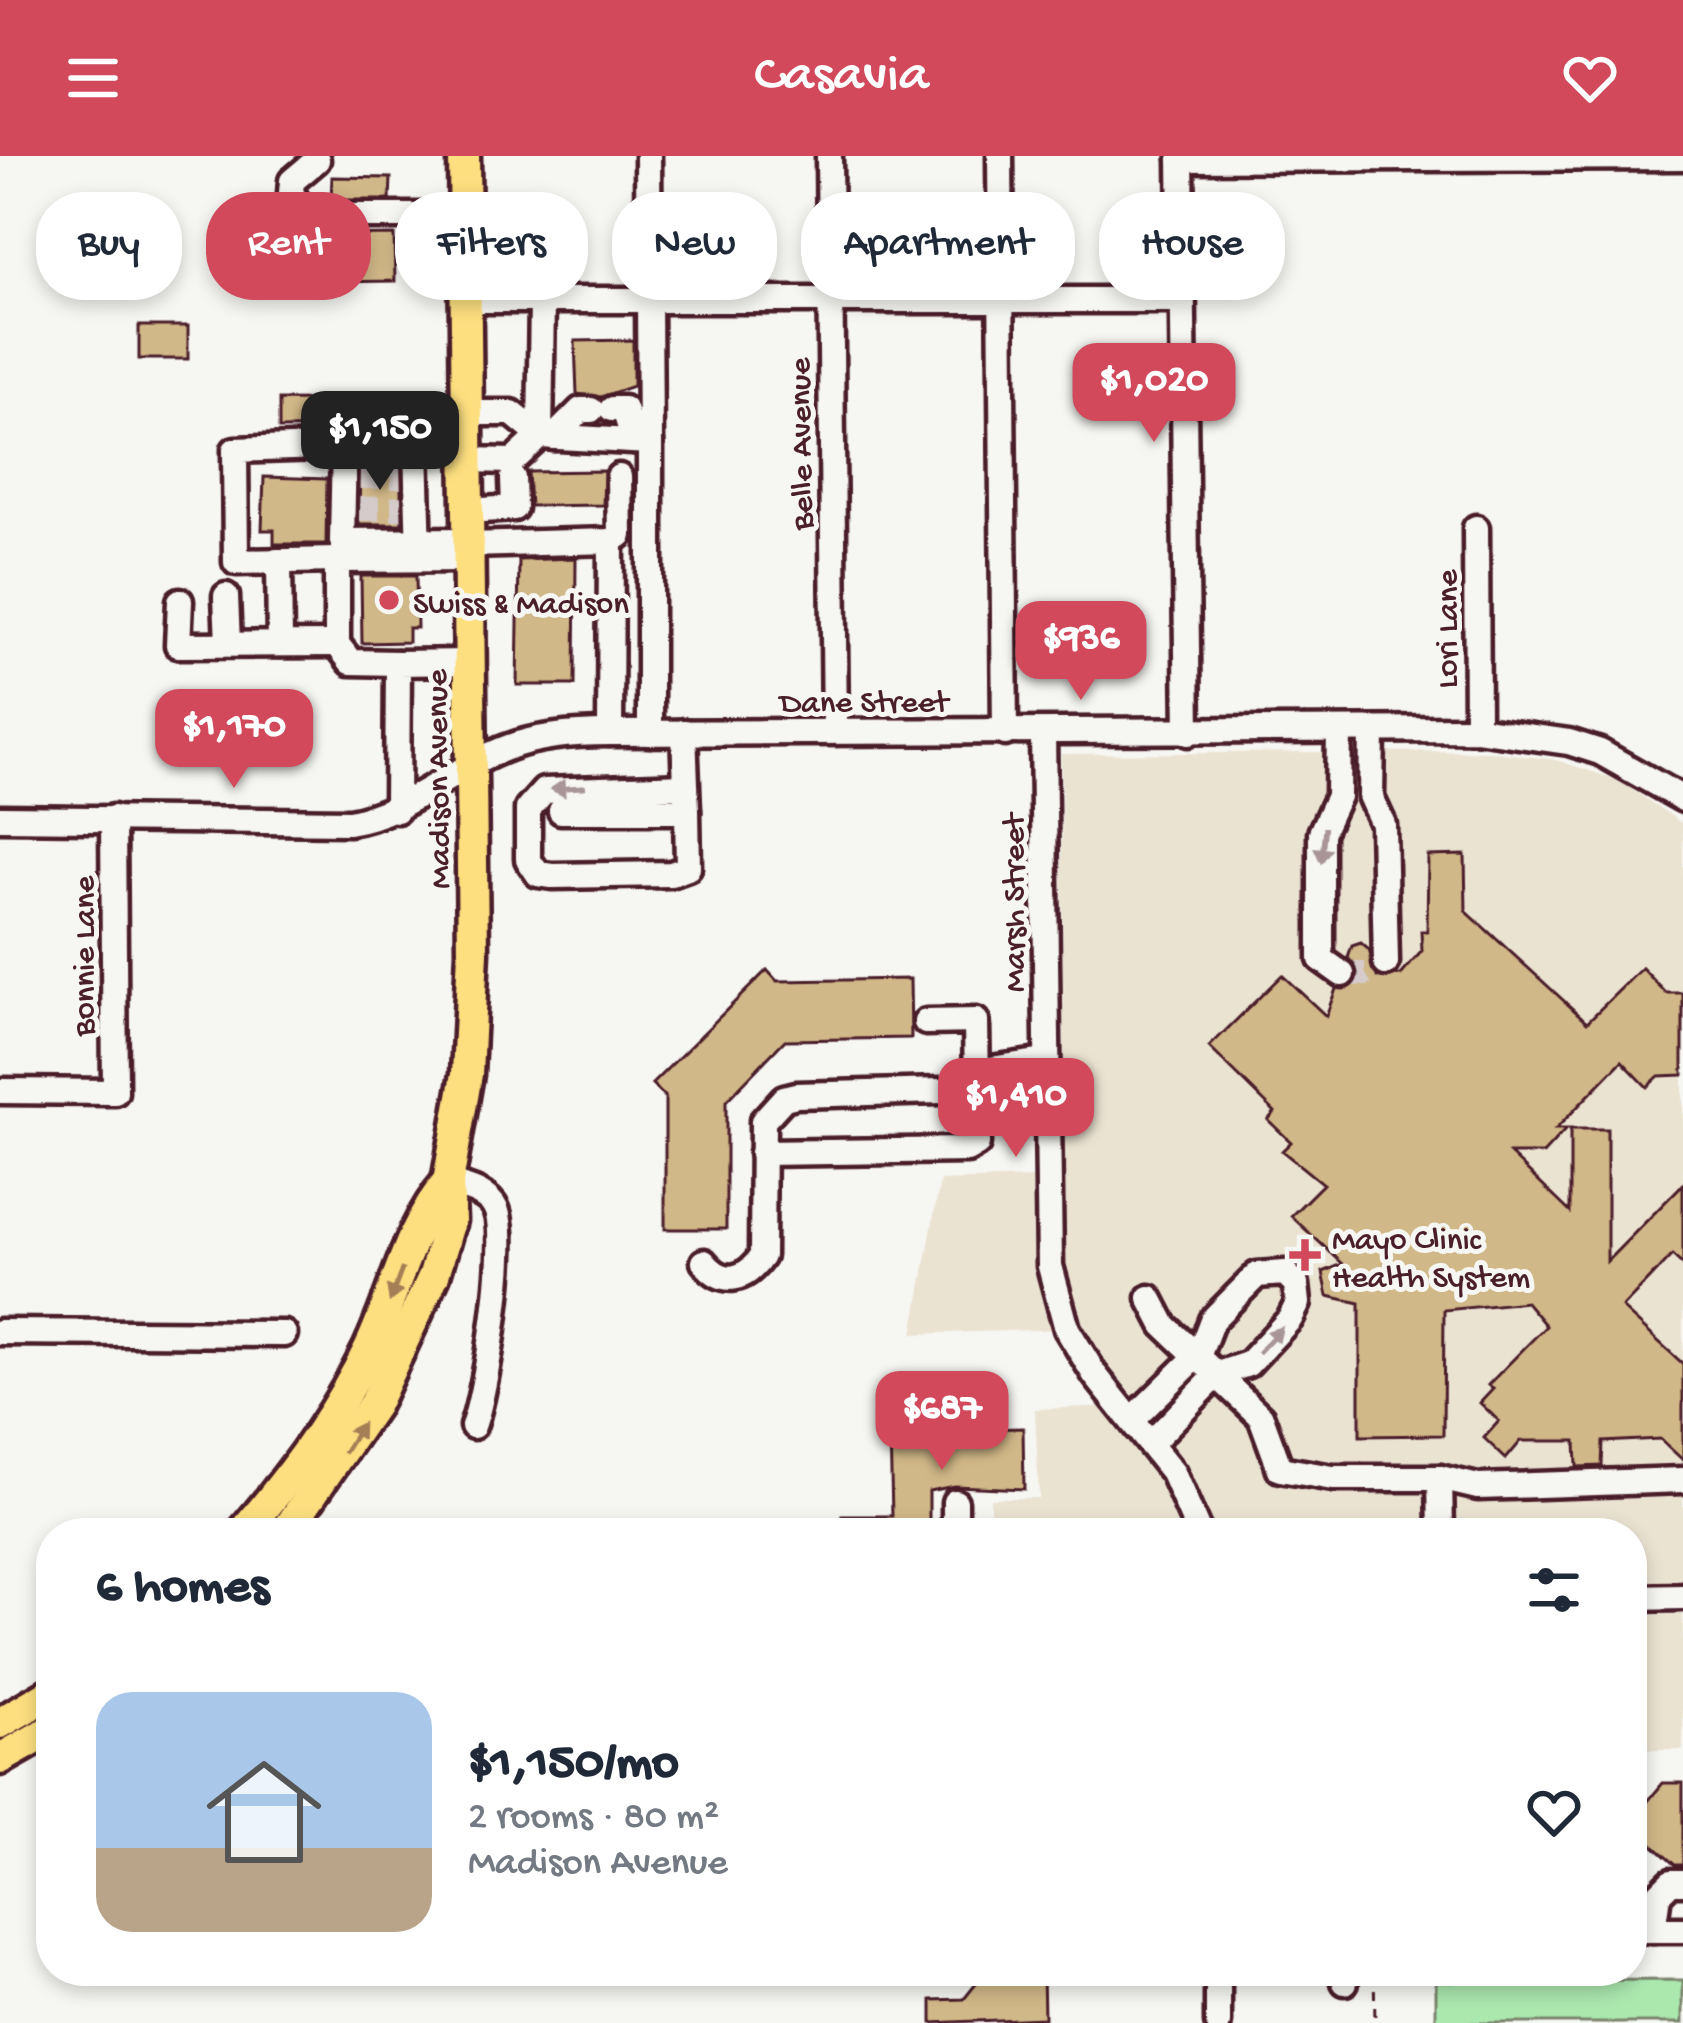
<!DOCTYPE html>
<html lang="en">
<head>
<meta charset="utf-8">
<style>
	:root { --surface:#fff; --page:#f2f2f3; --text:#1f2937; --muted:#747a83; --accent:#d1495b }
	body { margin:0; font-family:"Gochi Hand",sans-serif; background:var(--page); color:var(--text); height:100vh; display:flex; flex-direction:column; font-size:45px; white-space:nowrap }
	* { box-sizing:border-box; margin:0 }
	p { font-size:39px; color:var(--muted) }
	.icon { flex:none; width:66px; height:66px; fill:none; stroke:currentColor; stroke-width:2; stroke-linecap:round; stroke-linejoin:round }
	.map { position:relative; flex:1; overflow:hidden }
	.drawer { position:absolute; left:36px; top:1362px; width:1611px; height:468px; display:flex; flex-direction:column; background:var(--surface); border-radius:48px; box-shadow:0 6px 18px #0003 }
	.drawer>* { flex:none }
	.hud { position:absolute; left:36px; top:36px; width:1611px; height:108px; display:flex; gap:24px }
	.price { position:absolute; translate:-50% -102px; padding:0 27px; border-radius:24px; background:var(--accent); color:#fff; font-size:39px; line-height:78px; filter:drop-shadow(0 3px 6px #0008) }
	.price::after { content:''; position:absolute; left:50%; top:72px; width:36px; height:27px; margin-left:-18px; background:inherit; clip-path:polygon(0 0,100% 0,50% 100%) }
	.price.active { background:#222; color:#fff }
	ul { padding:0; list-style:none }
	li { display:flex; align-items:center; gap:36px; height:300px; padding:0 60px }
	li span { display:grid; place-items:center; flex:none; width:336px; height:240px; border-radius:36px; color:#555 }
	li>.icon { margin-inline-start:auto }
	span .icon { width:144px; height:144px; fill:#fffc; stroke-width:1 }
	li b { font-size:51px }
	h2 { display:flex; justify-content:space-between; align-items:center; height:144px; padding:0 60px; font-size:51px }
	.pill { padding:0 42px; border-radius:48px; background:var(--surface); box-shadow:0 6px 18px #0003; font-size:42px; line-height:108px }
	.pill.active { background:var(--accent); color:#fff }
	header { display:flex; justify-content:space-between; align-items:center; height:156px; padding:0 60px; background:var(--accent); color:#fff; font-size:54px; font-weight:600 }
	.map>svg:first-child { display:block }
	.built { fill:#ebe3d2 }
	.green { fill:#abe8ae; stroke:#7a846c; stroke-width:3 }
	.building { fill:#d1b888; stroke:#4a1f2b; stroke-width:3 }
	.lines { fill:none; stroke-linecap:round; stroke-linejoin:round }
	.minor-tunnel { stroke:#d4cbca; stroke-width:24; stroke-dasharray:24 12; stroke-linecap:butt }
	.minor-casing { stroke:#4a1f2b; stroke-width:33 }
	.major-casing { stroke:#4a1f2b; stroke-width:39 }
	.path { stroke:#4a1f2b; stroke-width:3; stroke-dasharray:9 9; stroke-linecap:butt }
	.minor { stroke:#f6f6f2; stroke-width:24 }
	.major { stroke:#fddf80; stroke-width:30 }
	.oneway { fill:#a99598 }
	.oneway2 { fill:#a47f56 }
	.poi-dot { fill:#d1495b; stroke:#f6f6f2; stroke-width:4.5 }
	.labels { text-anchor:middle; stroke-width:10; stroke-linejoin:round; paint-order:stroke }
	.street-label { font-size:33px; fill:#4a1f2b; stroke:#f6f6f2 }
	.poi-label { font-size:33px; fill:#4a1f2b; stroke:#f6f6f2; text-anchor:start }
</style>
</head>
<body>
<header><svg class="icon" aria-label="menu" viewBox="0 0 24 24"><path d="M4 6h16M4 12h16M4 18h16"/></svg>Casavia<svg class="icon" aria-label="heart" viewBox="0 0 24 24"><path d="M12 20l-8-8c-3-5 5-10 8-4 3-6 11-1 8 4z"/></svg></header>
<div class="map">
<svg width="1683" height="1867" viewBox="0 0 1683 1867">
	<rect width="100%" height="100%" fill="#f6f6f2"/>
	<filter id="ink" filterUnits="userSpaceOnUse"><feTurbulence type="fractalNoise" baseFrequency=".00833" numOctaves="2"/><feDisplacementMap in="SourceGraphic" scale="24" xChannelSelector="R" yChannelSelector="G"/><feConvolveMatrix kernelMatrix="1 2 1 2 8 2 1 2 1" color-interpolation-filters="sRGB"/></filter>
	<g filter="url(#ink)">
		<polygon class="built" points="1488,595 1556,604 1618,624 1683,668 1683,1594 1632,1594 1632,1377 990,1377 990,1342 1039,1342 1035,1253 1119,1250 1067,1173 913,1178 940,1025 1065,1021 1061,598"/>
		<polygon class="green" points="1683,1824 1683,1867 1436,1867 1436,1825"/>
		<g class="building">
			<polygon points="332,21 391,22 390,44 331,44"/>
			<polygon points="569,62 570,107 516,108 516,63"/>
			<polygon points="394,79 395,125 330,126 329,80"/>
			<rect x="139" y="170" width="49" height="33"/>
			<polygon points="633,184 633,230 601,241 577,238 575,185"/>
			<polygon points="279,244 409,245 409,271 279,273"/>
			<polygon points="400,305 402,368 359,368 360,306"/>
			<polygon points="604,315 603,349 530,350 528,316"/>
			<polygon points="264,321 327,323 326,388 274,388 274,374 262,374"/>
			<polygon points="576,402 575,529 517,529 519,404"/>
			<polygon points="361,420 416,420 417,472 408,472 408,486 362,487"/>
			<polygon points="1465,699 1466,755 1587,866 1642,812 1666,837 1683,837 1683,919 1659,920 1647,931 1622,905 1556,973 1566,973 1543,998 1510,998 1570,1056 1570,973 1607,973 1607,1105 1683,1028 1683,1109 1672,1099 1622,1152 1683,1208 1683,1304 1660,1283 1603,1286 1602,1310 1577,1311 1576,1285 1521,1285 1506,1303 1484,1282 1499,1265 1480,1247 1493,1233 1488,1229 1546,1170 1526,1146 1444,1154 1443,1279 1360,1280 1360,1147 1328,1140 1323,1116 1343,1108 1291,1060 1323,1028 1282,995 1291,986 1268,964 1275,956 1209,891 1282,819 1326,860 1336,833 1356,827 1357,812 1348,802 1352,790 1361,787 1369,794 1377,821 1401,819 1422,795 1421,775 1427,775 1428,700"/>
			<polygon points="767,814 777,825 910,823 911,882 785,884 726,945 726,1073 665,1073 665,941 652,928"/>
			<polygon points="1023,1272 1024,1333 954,1330 929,1335 929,1377 842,1377 842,1360 892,1360 890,1275"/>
			<polygon points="1663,1627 1683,1627 1683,1709 1675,1709 1644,1681 1643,1651"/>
			<polygon points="976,1815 1043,1815 1044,1862 932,1867 932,1844 964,1843 976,1828"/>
		</g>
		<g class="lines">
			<g class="minor-tunnel">
				<polyline points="355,321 413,321"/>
				<polyline points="355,353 413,352"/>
				<polyline points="1342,818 1365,818 1386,807"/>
			</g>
			<defs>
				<g id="minor">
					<polyline points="829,0 835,575"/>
					<polyline points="1000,0 1005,577"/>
					<polyline points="1181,0 1188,577"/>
					<polyline points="1181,3 1683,1"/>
					<polyline points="317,4 292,25 291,37 307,60 465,60"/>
					<polyline points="465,144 1182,144"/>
					<polyline points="542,144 540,280 650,286 648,0"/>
					<polyline points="612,253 624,253 634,285"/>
					<polyline points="466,257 512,257 540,280 513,305 467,304"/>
					<polyline points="554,281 581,254 591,254"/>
					<polyline points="650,286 650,577"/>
					<polyline points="416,289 419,400"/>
					<polyline points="344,290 342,385 468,384"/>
					<polyline points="467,355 514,352 513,322"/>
					<polyline points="1476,372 1477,573"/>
					<polyline points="468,389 611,385 620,379 619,321"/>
					<polyline points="337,404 236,406 235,294 466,286"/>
					<polyline points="279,405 280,488"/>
					<polyline points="226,440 228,488"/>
					<polyline points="180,445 178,489 337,488"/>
					<polyline points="398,507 351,506 337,488 337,404 468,403"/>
					<polyline points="1339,575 1338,640 1321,677 1321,803 1342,818"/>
					<polyline points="1372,575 1371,642 1383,668 1386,807"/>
					<polyline points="610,577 611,385"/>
					<polyline points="1043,577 1050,1110 1067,1173 1095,1219 1173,1317 1199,1377"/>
					<polyline points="685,630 544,635 528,653 528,703 538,718 552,720 671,718 688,712 687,655"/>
					<polyline points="397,654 398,507 469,506"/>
					<polyline points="561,655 687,655 684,576"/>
					<path d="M0,662L349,666C410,656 452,612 509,591C541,579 577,577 610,577L1477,573L1569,586L1600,596L1683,643"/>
					<polyline points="977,915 1045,905"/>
					<polyline points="0,935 115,936 113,662"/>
					<polyline points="762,997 967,994 977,988 977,934"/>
					<path d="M448,1026C464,1032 487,1035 496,1053C510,1084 486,1237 473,1270"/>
					<path d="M704,1106C724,1131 746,1124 762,1100L763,965L784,942L796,939L977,934L976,865L926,866"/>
					<polyline points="1150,1142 1164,1169 1261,1261 1280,1313 1333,1322 1440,1322 1441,1377"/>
					<polyline points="0,1176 284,1178"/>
					<polyline points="1133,1263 1199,1198 1212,1164 1257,1119 1285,1117 1296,1128 1298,1147 1290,1163 1248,1208 1218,1218 1152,1286"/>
					<polyline points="1440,1322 1478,1331 1683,1324"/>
					<polyline points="955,1346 955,1377"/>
					<polyline points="1632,1442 1683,1441"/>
					<polyline points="1632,1774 1683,1774"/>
					<polyline points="1653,1774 1658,1739 1671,1726 1683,1726"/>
					<polyline points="1218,1815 1218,1867"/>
					<polyline points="1345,1815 1345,1826"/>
				</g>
				<g id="major">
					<path d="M243,1377C291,1321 336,1260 369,1193C396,1137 407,1073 448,1026"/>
					<polyline points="285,1377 374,1248 434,1119 450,1064 448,1026 467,918 473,796 464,0"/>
					<polyline points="0,1567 51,1537"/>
					<polyline points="0,1603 51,1574"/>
				</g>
			</defs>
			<use href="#minor" class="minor-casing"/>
			<use href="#major" class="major-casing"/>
			<polyline class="path" points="1374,1815 1375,1867"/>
			<use href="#minor" class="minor"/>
			<use href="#major" class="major"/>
		</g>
		<defs><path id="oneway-solid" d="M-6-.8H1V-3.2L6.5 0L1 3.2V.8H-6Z" transform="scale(3)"/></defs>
		<g class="oneway">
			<use href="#oneway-solid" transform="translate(568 632) rotate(176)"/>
			<use href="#oneway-solid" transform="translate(1323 689) rotate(96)"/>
			<use href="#oneway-solid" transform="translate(1270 1184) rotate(-47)"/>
		</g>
		<g class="oneway2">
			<use href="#oneway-solid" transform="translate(396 1129) rotate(111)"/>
			<use href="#oneway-solid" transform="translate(353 1282) rotate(-58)"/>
		</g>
	</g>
	<g class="poi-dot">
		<circle cx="389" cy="444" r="12"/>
		<path d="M1299 1081h12v12h12v12h-12v12h-12v-12h-12v-12h12z"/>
	</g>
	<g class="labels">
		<g class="street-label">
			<text transform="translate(798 288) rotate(-91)" y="12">Belle Avenue</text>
			<text transform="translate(1444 473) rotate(-90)" y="12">Lori Lane</text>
			<text x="864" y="555">Dane Street</text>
			<text transform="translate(435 623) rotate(-91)" y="12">Madison Avenue</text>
			<text transform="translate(1011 747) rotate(-90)" y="12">Marsh Street</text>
			<text transform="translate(81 800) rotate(-90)" y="12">Bonnie Lane</text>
		</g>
		<g class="poi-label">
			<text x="413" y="456">Swiss &amp; Madison</text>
			<text x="1332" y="1092">Mayo Clinic<tspan x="1332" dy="38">Health System</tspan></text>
		</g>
	</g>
</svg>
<b class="price" style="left:1154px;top:289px">$1,020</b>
<b class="price active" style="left:380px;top:337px">$1,150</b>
<b class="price" style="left:1081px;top:547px">$936</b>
<b class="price" style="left:234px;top:635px">$1,170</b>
<b class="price" style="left:1016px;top:1004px">$1,410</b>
<b class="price" style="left:942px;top:1317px">$687</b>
<div class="hud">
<a class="pill">Buy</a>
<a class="pill active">Rent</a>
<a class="pill">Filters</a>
<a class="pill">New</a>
<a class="pill">Apartment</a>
<a class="pill">House</a>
</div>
<section class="drawer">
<h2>6 homes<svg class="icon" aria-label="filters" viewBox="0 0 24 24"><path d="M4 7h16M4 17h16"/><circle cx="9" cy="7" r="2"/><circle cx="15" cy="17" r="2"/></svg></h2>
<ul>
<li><span style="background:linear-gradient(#a9c7e8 65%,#b9a48a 0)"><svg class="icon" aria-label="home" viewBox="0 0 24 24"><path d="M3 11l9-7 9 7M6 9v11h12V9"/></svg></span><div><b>$1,150/mo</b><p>2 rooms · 80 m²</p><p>Madison Avenue</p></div><svg class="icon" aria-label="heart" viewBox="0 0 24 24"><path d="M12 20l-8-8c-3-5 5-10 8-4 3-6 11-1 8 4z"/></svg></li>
</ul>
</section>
</div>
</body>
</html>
